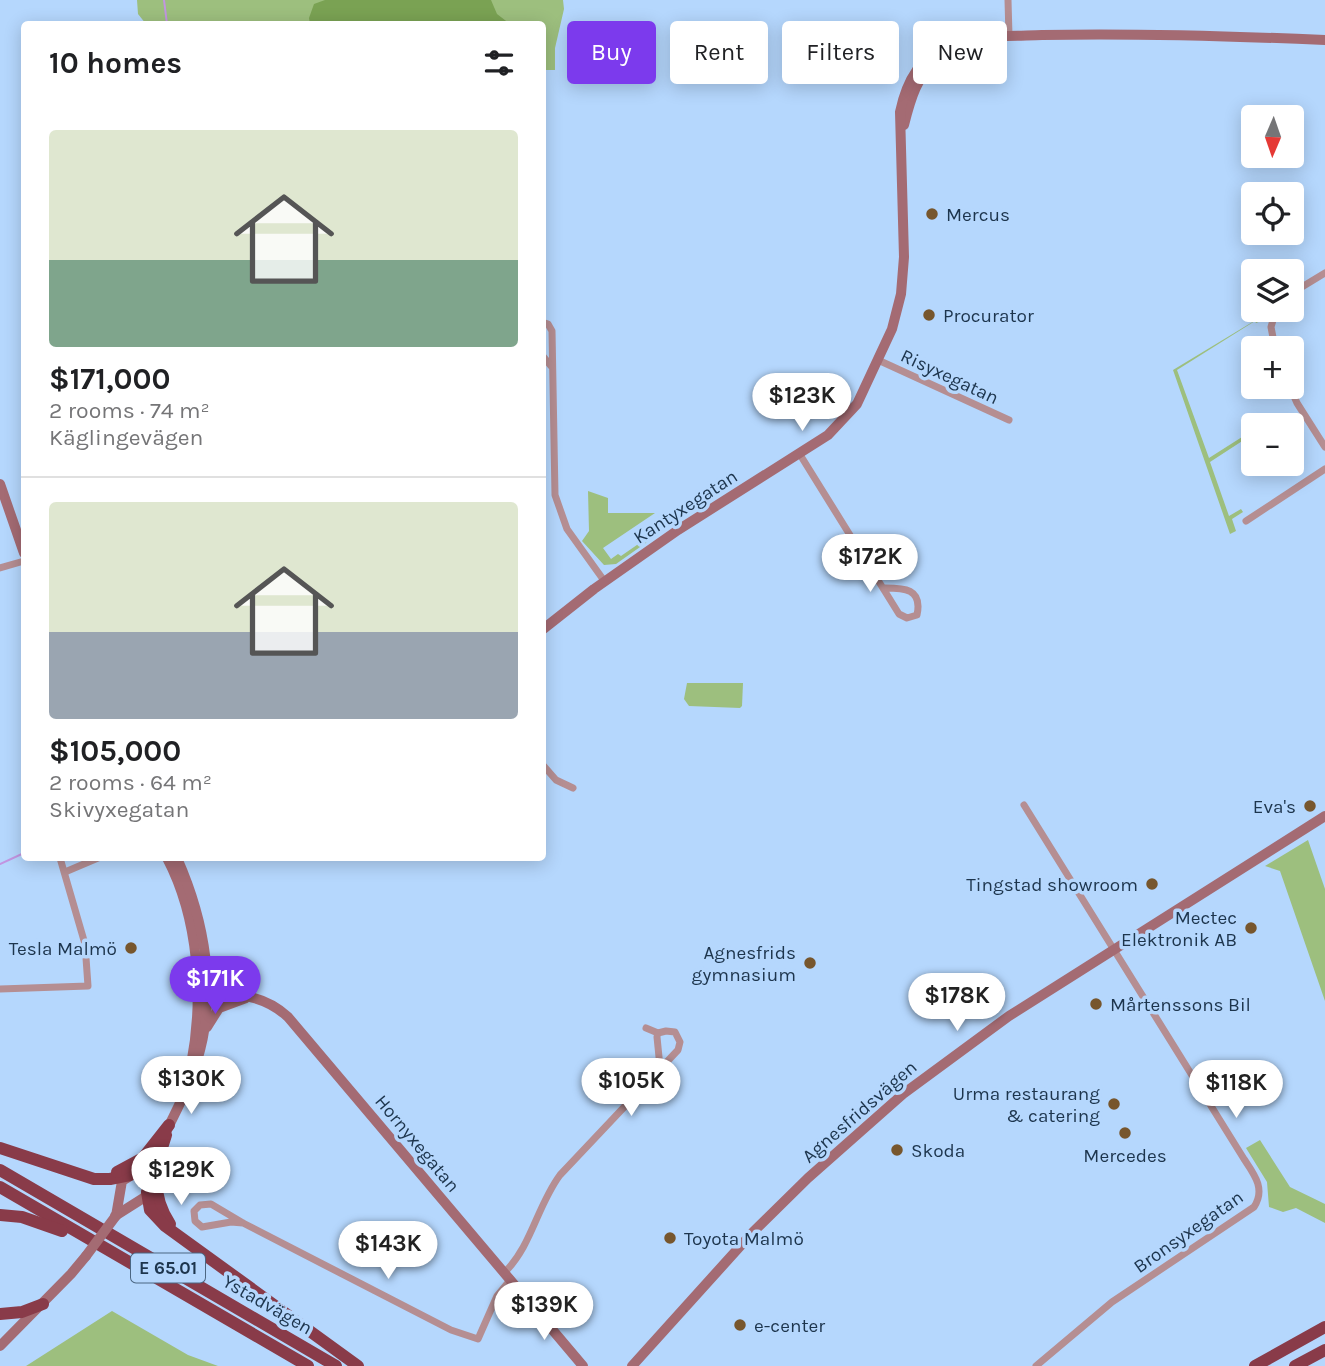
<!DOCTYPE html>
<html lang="en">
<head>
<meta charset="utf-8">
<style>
	:root { --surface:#fff; --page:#f6f6f6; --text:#202124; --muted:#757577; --line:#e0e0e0; --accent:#7c3aed }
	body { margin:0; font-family:Karla,sans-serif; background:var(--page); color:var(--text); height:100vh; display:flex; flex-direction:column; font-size:26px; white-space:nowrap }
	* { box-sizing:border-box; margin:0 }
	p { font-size:23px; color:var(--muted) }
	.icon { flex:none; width:38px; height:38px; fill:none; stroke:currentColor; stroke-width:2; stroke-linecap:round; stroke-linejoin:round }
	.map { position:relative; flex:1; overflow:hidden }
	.panel { position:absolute; left:21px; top:21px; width:525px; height:840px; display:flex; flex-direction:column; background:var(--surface); border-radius:7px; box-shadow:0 4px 18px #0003 }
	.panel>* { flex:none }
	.guide { position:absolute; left:567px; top:21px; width:653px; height:63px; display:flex; gap:14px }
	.needle { width:46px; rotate:182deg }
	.controls { position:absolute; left:1241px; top:105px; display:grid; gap:14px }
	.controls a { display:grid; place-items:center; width:63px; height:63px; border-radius:7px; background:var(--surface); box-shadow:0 4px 18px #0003; font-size:35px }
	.price { position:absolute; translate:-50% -60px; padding:0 16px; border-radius:24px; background:#fff; color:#222; font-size:23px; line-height:46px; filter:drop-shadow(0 2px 4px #0008) }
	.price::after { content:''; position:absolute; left:50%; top:42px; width:21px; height:16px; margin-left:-10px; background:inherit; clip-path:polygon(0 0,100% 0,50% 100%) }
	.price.current { background:var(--accent); color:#fff }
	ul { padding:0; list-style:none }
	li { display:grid; align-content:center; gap:14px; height:371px; padding:0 28px }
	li+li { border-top:2px solid var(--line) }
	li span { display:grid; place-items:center; height:217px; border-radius:7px; color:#555 }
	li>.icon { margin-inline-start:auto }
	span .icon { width:126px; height:126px; fill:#fffc; stroke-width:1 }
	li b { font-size:30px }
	h2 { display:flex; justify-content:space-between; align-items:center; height:84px; padding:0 28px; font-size:30px }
	.pill { padding:0 24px; border-radius:7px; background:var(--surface); box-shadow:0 4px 18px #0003; font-size:24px; line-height:63px }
	.pill.current { background:var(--accent); color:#fff }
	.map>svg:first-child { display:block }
	.green { fill:#9dbf7e }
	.forest { fill:#7aa253 }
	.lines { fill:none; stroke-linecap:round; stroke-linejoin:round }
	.stream { stroke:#c295e1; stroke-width:2 }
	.street { stroke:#b58e92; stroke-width:7 }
	.secondary { stroke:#a46b73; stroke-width:10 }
	.highway { stroke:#893b49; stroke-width:12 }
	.secondary-bridge { stroke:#a46b73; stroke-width:10 }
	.poi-dot { fill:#77562d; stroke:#b5d7fd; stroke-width:2.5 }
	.labels { text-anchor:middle; stroke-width:7; stroke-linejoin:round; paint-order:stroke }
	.shield { fill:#b5d7fd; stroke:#4b6682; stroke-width:2 }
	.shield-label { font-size:18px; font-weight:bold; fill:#1d354d }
	.poi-label { font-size:19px; fill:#1d354d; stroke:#b5d7fd; text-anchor:start }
	.street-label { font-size:19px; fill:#1d354d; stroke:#b5d7fd }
</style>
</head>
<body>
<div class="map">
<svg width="1325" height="1366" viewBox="0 0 1325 1366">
	<rect width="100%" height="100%" fill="#b5d7fd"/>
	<g class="green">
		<polygon points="137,0 563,0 564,9 555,48 555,70 543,70 542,24 146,24 138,14"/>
		<polygon points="1264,315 1267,315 1266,319 1256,323 1255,321 1177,370 1209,458 1253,430 1253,434 1210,462 1229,516 1241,509 1243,512 1232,519 1236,531 1230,534 1173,370"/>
		<polygon points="588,491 608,498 608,513 655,513 603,548 611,559 618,554 621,556 673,520 674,523 616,564 604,565 582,541 589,531"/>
		<polygon points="687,683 743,683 742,706 740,708 689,706 684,699"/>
		<polygon points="1308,840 1325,889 1325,1001 1280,871 1265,866"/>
		<polygon points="1260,1140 1290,1187 1325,1204 1325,1223 1296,1208 1283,1212 1269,1207 1267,1182 1246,1148"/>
		<polygon points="112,1311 188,1355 218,1366 26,1366"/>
	</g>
	<polygon class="forest" points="325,0 491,0 497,14 510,24 310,24 309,18 314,4"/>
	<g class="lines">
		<g class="stream">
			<polyline points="164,0 167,24"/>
			<polyline points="0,864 24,853"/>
		</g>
		<g class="street">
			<polyline points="1008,0 1009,36"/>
			<polyline points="1292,293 1325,273"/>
			<polyline points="542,322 548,324 552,331 555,495 567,529 605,582"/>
			<polyline points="1275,348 1271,327 1276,310"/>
			<polyline points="542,355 551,366"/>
			<polyline points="878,360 1009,420"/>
			<polyline points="1290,387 1297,403 1325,447"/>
			<path d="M799,453L899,614L907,618L917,615C923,587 902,588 883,588"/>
			<polyline points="1246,521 1325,469"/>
			<polyline points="0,568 24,561"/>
			<polyline points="542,764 556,780 573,788"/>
			<path d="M1024,805L1244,1159C1254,1174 1266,1189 1254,1207L1112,1302L1036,1366"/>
			<polyline points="65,872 98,858"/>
			<polyline points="0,989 88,986 85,944 60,858"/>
			<polyline points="646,1028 658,1033"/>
			<polyline points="243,1223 231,1222 202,1227 195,1221 194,1211 200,1205 211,1204 243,1223 451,1330 478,1339 497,1296 511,1279"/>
			<path d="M505,1272C532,1245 537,1206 560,1175L678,1050L680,1042L675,1032L666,1031L658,1033L657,1037L660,1067"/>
		</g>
		<g class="secondary">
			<path d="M904,125C910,101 917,74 939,58C948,52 958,48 967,41"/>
			<polyline points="0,484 24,553"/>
			<path d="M542,630L594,589L678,530L828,435L857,404L892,329L901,294L904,257L900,112C906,83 919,58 946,45C968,35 1017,36 1042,35C1136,33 1231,36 1325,40"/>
			<path d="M167,858C199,919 204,998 191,1065"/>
			<path d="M197,993C231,994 261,992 288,1017L583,1366"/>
			<polyline points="207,1027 219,1008 246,998"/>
			<path d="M167,1130C178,1107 190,1085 197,1061C218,993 205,921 177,858"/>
			<polyline points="115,1216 145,1197 153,1169"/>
			<polyline points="116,1216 122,1181 142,1169 155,1152"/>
			<polyline points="0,1346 71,1274 86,1256"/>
			<polyline points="632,1366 753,1232 808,1178 903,1094 1009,1016 1325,816"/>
		</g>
		<g class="highway">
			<path d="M166,1135C155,1167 150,1194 170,1224"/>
			<polyline points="0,1148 94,1179 110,1179 130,1175"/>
			<polyline points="0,1170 336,1366"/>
			<polyline points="117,1172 143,1158 169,1125"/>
			<polyline points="0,1187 308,1366"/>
			<polyline points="147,1192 150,1210 165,1226 358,1366"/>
			<polyline points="0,1215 22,1217 62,1231"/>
			<polyline points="0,1314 22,1312 43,1304"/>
			<polyline points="1255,1366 1325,1327"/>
			<polyline points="1295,1366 1325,1350"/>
		</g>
		<polyline class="secondary-bridge" points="86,1256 115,1217"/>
	</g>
	<g class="poi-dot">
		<circle cx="932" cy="214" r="7"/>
		<circle cx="929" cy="315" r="7"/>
		<circle cx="1310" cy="806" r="7"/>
		<circle cx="1152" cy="884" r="7"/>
		<circle cx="1251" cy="928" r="7"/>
		<circle cx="131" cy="948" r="7"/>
		<circle cx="810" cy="963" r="7"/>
		<circle cx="1096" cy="1004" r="7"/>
		<circle cx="1114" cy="1104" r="7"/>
		<circle cx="1125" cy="1133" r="7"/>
		<circle cx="897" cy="1150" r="7"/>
		<circle cx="670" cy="1238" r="7"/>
		<circle cx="740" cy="1325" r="7"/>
	</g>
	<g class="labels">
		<rect class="shield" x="131" y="1253.5" width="74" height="29" rx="5"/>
		<g class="shield-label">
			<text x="168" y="1274">E 65.01</text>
		</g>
		<g class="poi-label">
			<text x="946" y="221">Mercus</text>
			<text x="943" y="322">Procurator</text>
			<text x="1296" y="813" text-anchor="end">Eva's</text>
			<text x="1138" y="891" text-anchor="end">Tingstad showroom</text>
			<text x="1237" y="924" text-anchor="end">Mectec<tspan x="1237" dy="22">Elektronik AB</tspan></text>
			<text x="117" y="955" text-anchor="end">Tesla Malmö</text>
			<text x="796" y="959" text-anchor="end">Agnesfrids<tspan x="796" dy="22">gymnasium</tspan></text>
			<text x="1110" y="1011">Mårtenssons Bil</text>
			<text x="1100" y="1100" text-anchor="end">Urma restaurang<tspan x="1100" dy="22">&amp; catering</tspan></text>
			<text x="911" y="1157">Skoda</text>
			<text x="1125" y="1162" text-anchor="middle">Mercedes</text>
			<text x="684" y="1245">Toyota Malmö</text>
			<text x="754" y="1332">e-center</text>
		</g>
		<g class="street-label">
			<text transform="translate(950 376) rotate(25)" y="7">Risyxegatan</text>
			<text transform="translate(685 506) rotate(-33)" y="7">Kantyxegatan</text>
			<text transform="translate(859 1111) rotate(-41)" y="7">Agnesfridsvägen</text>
			<text transform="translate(418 1143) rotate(50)" y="7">Hornyxegatan</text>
			<text transform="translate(1188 1231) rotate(-35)" y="7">Bronsyxegatan</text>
			<text transform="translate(268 1304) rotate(30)" y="7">Ystadvägen</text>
		</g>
	</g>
</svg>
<div class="controls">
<a><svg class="needle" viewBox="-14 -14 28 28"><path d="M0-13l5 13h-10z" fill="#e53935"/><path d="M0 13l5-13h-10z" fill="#757577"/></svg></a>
<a><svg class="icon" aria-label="locate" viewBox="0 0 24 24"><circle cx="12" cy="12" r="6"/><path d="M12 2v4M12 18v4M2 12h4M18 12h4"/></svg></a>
<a><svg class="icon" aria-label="layers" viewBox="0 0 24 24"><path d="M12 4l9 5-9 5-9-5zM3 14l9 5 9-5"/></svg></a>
<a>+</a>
<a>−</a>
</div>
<b class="price" style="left:802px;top:433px">$123K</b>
<b class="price" style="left:870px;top:594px">$172K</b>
<b class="price current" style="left:215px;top:1016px">$171K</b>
<b class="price" style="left:957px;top:1033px">$178K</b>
<b class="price" style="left:191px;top:1116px">$130K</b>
<b class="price" style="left:631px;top:1118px">$105K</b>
<b class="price" style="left:1236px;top:1120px">$118K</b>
<b class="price" style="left:181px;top:1207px">$129K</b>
<b class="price" style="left:388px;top:1281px">$143K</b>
<b class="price" style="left:544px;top:1342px">$139K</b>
<div class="guide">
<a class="pill current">Buy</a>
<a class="pill">Rent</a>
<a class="pill">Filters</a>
<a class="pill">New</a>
</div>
<section class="panel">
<h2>10 homes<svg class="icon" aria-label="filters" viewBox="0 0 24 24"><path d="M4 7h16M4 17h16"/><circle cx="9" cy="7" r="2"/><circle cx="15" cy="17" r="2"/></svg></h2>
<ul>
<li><span style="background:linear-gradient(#dfe7d0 60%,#7fa58c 0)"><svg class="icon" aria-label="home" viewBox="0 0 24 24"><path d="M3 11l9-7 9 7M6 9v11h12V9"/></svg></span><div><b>$171,000</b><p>2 rooms · 74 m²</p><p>Käglingevägen</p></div></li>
<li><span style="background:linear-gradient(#dfe7d0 60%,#9aa5b1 0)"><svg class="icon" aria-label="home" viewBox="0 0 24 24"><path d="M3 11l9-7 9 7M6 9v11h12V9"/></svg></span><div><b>$105,000</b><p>2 rooms · 64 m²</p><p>Skivyxegatan</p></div></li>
</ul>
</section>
</div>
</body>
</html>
